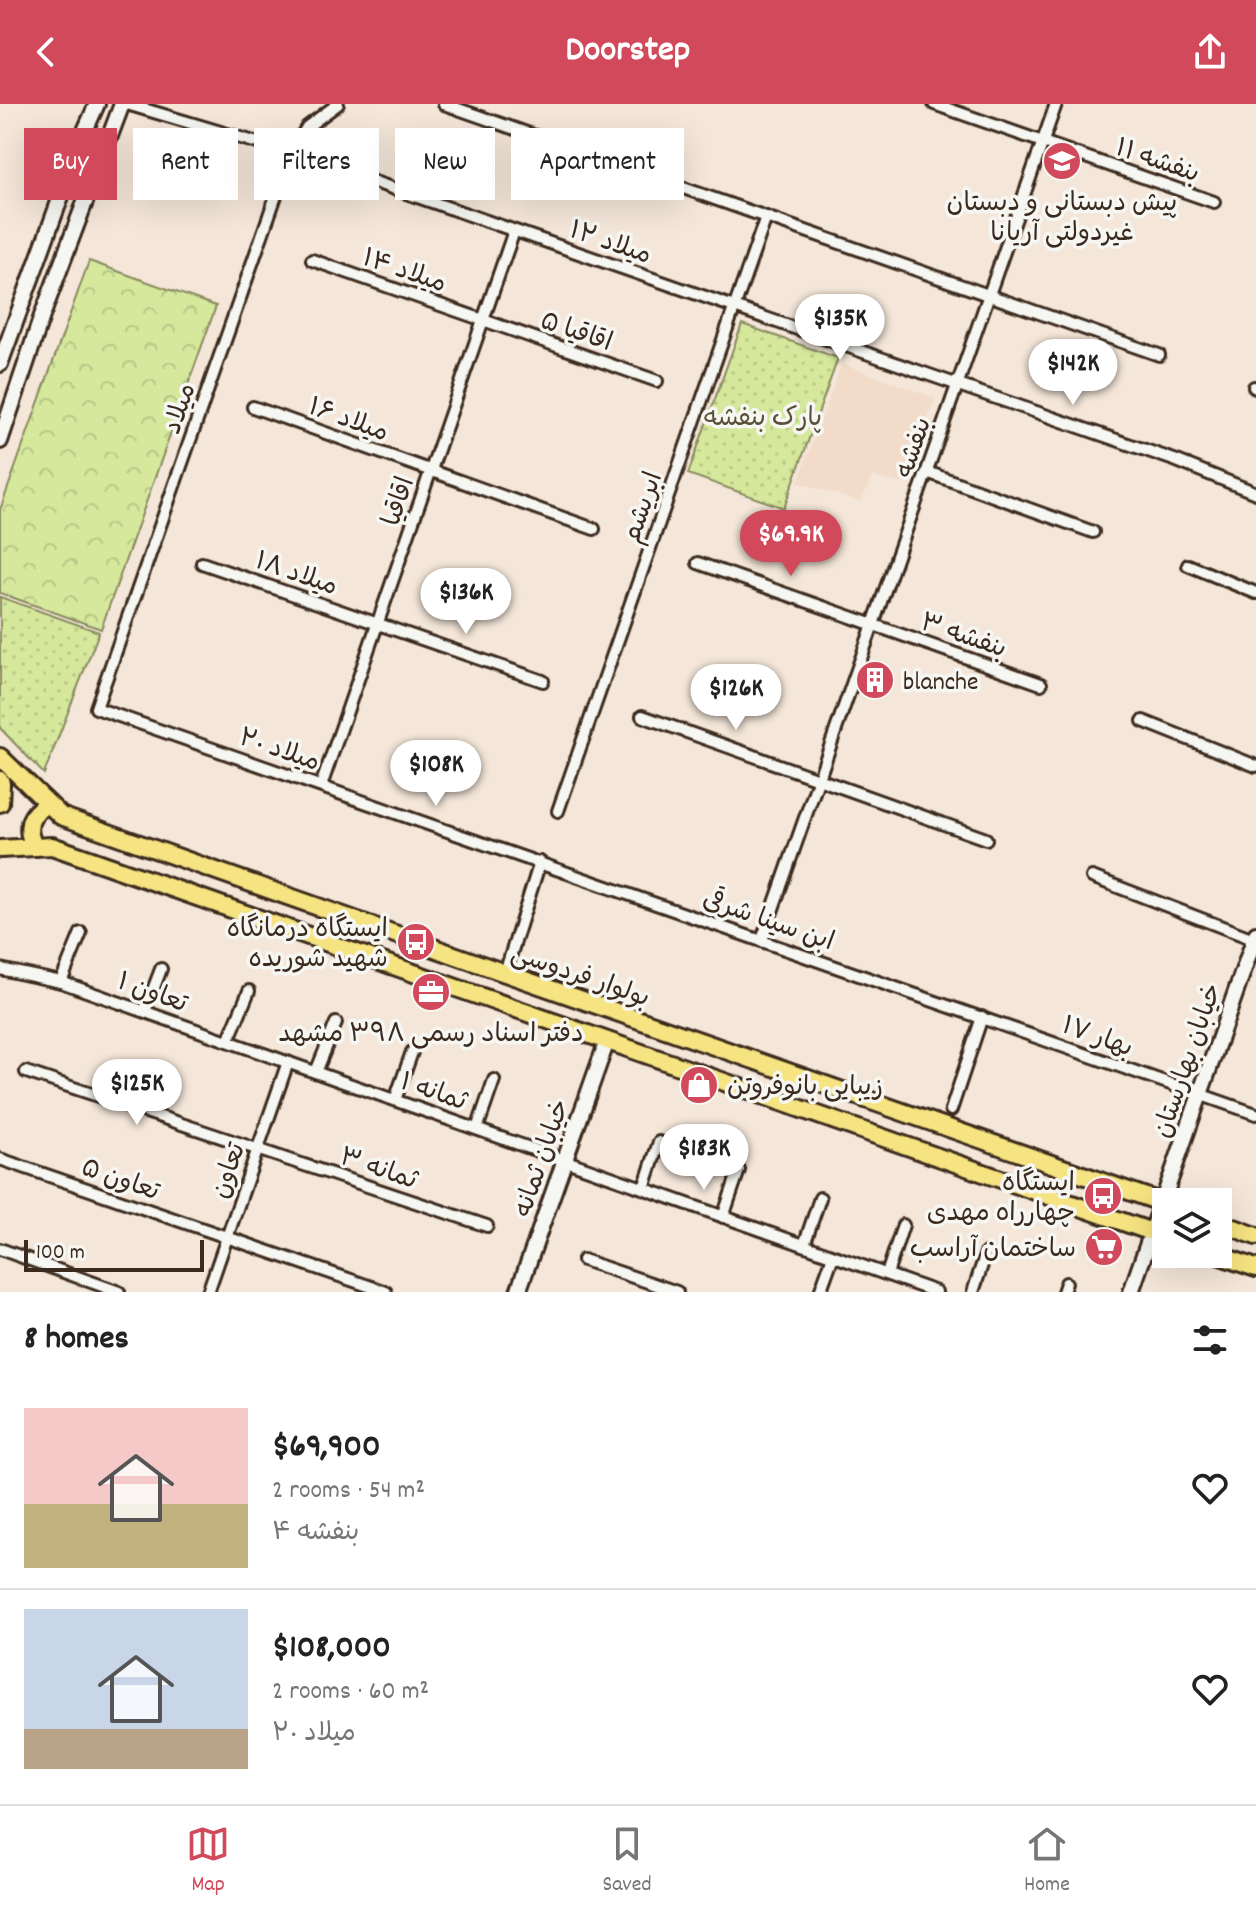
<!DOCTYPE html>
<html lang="en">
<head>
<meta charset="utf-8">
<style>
	:root { --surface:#fff; --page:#f2f2f2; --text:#222; --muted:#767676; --line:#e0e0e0; --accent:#d1495b }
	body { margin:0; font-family:Dekko,"Playpen Sans Arabic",sans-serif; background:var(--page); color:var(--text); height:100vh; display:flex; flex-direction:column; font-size:30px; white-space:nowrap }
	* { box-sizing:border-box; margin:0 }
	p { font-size:26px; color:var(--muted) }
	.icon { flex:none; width:44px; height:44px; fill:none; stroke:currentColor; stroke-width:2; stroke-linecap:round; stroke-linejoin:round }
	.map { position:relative; height:1188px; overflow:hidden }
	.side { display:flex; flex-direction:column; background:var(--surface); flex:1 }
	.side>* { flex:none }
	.guide { position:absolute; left:24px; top:24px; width:800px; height:72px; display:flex; gap:16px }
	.controls { position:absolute; left:1152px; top:1084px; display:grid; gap:16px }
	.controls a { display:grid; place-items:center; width:80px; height:80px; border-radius:0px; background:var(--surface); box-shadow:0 8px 32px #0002; font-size:40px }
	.scale { position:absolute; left:24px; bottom:20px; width:180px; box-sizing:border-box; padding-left:8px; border:4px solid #3b2a1e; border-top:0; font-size:22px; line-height:28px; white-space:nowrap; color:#3b2a1e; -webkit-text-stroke:6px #f6f6f2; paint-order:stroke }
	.price { position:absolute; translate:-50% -68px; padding:0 18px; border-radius:28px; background:#fff; color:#222; font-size:26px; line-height:52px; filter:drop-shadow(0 2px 4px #0008) }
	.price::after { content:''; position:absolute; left:50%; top:48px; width:24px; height:18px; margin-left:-12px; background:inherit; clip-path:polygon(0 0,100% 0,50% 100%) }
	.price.active { background:var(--accent); color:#fff }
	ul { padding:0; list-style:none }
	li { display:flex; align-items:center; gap:24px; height:200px; padding:0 24px }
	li+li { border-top:2px solid var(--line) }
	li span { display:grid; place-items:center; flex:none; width:224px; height:160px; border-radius:0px; color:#555 }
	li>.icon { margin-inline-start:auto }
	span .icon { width:96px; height:96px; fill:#fffc; stroke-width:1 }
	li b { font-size:34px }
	h2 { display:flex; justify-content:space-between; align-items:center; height:96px; padding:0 24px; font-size:34px }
	.tag { padding:0 28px; border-radius:0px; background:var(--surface); box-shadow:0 8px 32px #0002; font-size:28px; line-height:72px }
	.tag.active { background:var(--accent); color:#fff }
	header { display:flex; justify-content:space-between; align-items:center; height:104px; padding:0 24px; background:var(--accent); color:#fff; font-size:36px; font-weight:800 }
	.tabs { display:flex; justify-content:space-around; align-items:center; height:112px; border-top:2px solid var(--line); background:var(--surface); font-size:22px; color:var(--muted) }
	.tabs a { display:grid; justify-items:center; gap:4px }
	.tabs .active { color:var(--accent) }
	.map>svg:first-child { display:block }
	.built { fill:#f2dbc8 }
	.forest { fill:url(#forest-crowns); stroke:#88895d; stroke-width:2 }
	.park { fill:url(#park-dots); stroke:#88895d; stroke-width:2 }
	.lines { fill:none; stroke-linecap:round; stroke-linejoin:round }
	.street-casing { stroke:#3b2a1e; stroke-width:16 }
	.secondary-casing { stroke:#3b2a1e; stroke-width:20 }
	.primary-casing { stroke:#3b2a1e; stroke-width:22 }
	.street { stroke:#f6f6f2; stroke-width:10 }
	.secondary { stroke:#f6f6f2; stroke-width:14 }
	.primary { stroke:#f6e381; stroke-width:16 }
	.labels { text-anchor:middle; stroke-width:7; stroke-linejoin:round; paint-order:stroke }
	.street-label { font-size:26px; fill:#3b2a1e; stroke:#f6f6f2 }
	.poi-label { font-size:26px; fill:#3b2a1e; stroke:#f6f6f2; text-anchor:end }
	.park-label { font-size:26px; fill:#5a5037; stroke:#f6f6f2 }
</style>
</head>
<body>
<header><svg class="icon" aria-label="back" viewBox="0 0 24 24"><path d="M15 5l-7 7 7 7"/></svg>Doorstep<svg class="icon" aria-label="share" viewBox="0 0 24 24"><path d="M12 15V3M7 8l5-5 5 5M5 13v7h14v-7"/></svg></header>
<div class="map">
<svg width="1256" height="1188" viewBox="0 0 1256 1188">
	<defs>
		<pattern id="forest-crowns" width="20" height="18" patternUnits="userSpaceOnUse" patternTransform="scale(2)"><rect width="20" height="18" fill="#d5e89c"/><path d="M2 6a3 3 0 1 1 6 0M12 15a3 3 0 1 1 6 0" fill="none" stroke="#b8c786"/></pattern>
		<pattern id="park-dots" width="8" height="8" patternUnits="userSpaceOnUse" patternTransform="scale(2)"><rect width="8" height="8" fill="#d5e89c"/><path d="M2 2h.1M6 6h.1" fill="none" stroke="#b8c786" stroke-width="1.8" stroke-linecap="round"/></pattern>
	</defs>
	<rect width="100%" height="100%" fill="#f4e6d9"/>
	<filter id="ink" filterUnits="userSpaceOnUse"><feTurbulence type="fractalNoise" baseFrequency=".0125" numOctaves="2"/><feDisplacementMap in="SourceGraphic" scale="16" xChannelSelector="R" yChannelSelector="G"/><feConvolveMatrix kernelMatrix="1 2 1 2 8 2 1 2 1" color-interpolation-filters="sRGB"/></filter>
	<g filter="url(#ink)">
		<polygon class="built" points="842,260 935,294 904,380 872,372 861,398 798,378"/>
		<polygon class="forest" points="89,157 216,202 101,525 0,489 0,406"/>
		<g class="park">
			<polygon points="742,220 838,254 784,404 688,370"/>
			<polygon points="0,493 99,528 44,670 0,624"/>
		</g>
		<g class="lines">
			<defs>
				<g id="street">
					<polyline points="127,0 291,49 1177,357 1256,389"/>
					<polyline points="338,0 307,23 291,49 96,604 1256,1010"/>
					<polyline points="444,0 1159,251"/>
					<polyline points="934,0 1214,98"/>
					<polyline points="312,156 657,277"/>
					<polyline points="1254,283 1256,284"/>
					<polyline points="253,303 594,425"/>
					<polyline points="927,368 1093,428"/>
					<polyline points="202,459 543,577"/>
					<polyline points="698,459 1041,580"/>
					<polyline points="1188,461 1256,489"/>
					<polyline points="642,612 986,735"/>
					<polyline points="1143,617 1256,662"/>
					<polyline points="321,682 514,127"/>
					<polyline points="558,707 766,113"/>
					<polyline points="1092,773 1256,836"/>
					<polyline points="762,836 1056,0"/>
					<polyline points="0,865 61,878 936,1188"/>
					<polyline points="505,869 540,758"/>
					<polyline points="61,878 81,829"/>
					<polyline points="145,907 161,865"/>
					<polyline points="228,937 249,887"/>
					<polyline points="26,968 487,1122"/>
					<polyline points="316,968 336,919"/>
					<polyline points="395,996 412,948"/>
					<polyline points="951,1006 982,913"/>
					<polyline points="477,1025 494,976"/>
					<polyline points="0,1055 386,1188"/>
					<polyline points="644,1084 659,1038"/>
					<polyline points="723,1113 739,1066"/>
					<polyline points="804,1141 820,1094"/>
					<polyline points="0,1145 119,1188"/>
					<polyline points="583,1156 677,1188"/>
					<polyline points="887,1170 903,1121"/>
					<polyline points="208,1188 288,958"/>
					<polyline points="820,1188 833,1152"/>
					<polyline points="973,1188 986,1149"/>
					<polyline points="1063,1188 1066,1179"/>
				</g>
				<g id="secondary">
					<polyline points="0,260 84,29 97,0"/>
					<polyline points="0,337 42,212 122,0"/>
					<polyline points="518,1188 607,937"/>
					<polyline points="1131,1188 1256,830"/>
				</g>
				<g id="primary">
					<polyline points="0,653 61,712 505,869 1166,1100"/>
					<polyline points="0,676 1,680 0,699"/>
					<path d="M35,743C24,725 29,709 48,700"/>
					<polyline points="0,745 52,742 1166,1133"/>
					<polyline points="1218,1118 1256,1132"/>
					<polyline points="1215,1150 1256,1164"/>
				</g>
			</defs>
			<use href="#street" class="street-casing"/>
			<use href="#secondary" class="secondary-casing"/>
			<use href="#primary" class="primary-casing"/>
			<use href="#street" class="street"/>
			<use href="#secondary" class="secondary"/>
			<use href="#primary" class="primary"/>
		</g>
	</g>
	<defs>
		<symbol id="school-disc" viewBox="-11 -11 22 22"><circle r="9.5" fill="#d1495b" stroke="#f6f6f2"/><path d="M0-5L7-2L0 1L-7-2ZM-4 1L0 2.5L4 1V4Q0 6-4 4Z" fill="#fff"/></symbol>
		<symbol id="building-disc" viewBox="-11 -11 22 22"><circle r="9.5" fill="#d1495b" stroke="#f6f6f2"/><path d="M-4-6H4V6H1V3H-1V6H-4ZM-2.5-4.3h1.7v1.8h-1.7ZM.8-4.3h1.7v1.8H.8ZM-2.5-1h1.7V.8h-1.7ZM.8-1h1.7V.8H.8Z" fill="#fff"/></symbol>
		<symbol id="bus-disc" viewBox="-11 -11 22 22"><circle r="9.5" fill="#d1495b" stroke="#f6f6f2"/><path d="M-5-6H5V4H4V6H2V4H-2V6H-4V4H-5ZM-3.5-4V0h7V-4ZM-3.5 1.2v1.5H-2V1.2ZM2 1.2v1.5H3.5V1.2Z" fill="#fff"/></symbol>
		<symbol id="office-disc" viewBox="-11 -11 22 22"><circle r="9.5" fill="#d1495b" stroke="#f6f6f2"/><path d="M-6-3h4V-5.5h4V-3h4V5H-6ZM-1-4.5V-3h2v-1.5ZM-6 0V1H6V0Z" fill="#fff"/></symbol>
		<symbol id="shop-disc" viewBox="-11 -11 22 22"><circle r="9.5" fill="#d1495b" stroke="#f6f6f2"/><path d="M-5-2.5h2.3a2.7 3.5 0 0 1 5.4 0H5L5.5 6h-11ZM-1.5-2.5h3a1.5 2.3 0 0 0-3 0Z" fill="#fff"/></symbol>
		<symbol id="supermarket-disc" viewBox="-11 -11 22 22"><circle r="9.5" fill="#d1495b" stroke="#f6f6f2"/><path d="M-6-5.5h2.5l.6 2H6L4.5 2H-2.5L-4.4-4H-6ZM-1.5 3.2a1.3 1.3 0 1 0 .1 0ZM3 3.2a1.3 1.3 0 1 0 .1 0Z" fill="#fff"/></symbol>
	</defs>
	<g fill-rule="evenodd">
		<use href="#school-disc" x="1040" y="35" width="44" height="44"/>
		<use href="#building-disc" x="853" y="554" width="44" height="44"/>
		<use href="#bus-disc" x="394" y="816" width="44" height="44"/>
		<use href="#office-disc" x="409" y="866" width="44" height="44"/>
		<use href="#shop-disc" x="677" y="959" width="44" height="44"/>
		<use href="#bus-disc" x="1081" y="1070" width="44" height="44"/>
		<use href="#supermarket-disc" x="1082" y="1121" width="44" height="44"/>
	</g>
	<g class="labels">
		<g class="street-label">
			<text transform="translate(1158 55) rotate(19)" y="9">بنفشه ۱۱</text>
			<text transform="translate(611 137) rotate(19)" y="9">میلاد ۱۲</text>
			<text transform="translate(405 165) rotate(19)" y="9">میلاد ۱۴</text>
			<text transform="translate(577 226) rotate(19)" y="9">اقاقیا ۵</text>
			<text transform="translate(178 304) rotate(-71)" y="9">میلاد</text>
			<text transform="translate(349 314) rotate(20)" y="9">میلاد ۱۶</text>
			<text transform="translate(912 343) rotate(-71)" y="9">بنفشه</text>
			<text transform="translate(397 397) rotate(-71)" y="9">اقاقیا</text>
			<text transform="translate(641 403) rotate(-71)" y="9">ابریشم</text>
			<text transform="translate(297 468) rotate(19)" y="9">میلاد ۱۸</text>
			<text transform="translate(964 530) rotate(19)" y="9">بنفشه ۳</text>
			<text transform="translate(280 644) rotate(19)" y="9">میلاد ۲۰</text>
			<text transform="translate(769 815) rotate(19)" y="9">ابن سینا شرقی</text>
			<text transform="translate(581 870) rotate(19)" y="9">بولوار فردوسی</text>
			<text transform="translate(153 887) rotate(20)" y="9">تعاون ۱</text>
			<text transform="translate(1098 931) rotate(20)" y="9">بهار ۱۷</text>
			<text transform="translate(1186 956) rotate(-71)" y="9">خیابان بهارستان</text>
			<text transform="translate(434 986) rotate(19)" y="9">ثمانه ۱</text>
			<text transform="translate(540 1054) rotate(-71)" y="9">خیابان ثمانه</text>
			<text transform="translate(379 1063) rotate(19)" y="9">ثمانه ۳</text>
			<text transform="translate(227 1066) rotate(-71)" y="9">تعاون</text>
			<text transform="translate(121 1074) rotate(19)" y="9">تعاون ۵</text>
		</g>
		<g class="poi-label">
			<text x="1062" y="106" text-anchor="middle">پیش دبستانی و دبستان<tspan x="1062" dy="30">غیردولتی آریانا</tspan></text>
			<text x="903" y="585" text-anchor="start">blanche</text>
			<text x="388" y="832">ایستگاه درمانگاه<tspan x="388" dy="30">شهید شوریده</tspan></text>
			<text x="431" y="937" text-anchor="middle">دفتر اسناد رسمی ۳۹۸ مشهد</text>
			<text x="727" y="990" text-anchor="start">زیبایی بانوفروتن</text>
			<text x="1075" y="1086">ایستگاه<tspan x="1075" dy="30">چهارراه مهدی</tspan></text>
			<text x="1076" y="1152">ساختمان آراسب</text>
		</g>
		<g class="park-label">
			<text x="763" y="321">پارک بنفشه</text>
		</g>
	</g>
</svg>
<div class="controls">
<a><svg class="icon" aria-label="layers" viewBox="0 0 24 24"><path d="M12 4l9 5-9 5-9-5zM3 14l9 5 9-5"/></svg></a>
</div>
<div class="scale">100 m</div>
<b class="price" style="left:840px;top:258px">$135K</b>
<b class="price" style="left:1073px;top:303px">$142K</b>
<b class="price active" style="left:791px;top:474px">$69.9K</b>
<b class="price" style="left:466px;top:532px">$136K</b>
<b class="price" style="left:736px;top:628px">$126K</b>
<b class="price" style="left:436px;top:704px">$108K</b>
<b class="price" style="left:137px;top:1023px">$125K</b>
<b class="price" style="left:704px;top:1088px">$183K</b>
<div class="guide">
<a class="tag active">Buy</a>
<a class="tag">Rent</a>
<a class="tag">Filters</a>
<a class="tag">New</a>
<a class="tag">Apartment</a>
</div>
</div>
<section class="side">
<h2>8 homes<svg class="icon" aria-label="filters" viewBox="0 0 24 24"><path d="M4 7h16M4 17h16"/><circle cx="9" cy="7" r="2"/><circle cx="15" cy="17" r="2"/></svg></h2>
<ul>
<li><span style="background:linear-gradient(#f6c9c9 60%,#c2b280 0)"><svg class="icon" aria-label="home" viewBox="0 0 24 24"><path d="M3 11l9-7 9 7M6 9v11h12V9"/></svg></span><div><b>$69,900</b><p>2 rooms · 54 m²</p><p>بنفشه ۴</p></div><svg class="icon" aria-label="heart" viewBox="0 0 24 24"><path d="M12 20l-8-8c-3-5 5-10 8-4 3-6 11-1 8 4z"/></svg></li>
<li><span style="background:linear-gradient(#c9d6e8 75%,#b9a48a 0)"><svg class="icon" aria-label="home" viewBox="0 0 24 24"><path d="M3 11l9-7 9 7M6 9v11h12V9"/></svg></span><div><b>$108,000</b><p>2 rooms · 60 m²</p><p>میلاد ۲۰</p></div><svg class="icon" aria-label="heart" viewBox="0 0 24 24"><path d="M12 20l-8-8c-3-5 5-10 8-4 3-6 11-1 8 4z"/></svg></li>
</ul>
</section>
<nav class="tabs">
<a class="active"><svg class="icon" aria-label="map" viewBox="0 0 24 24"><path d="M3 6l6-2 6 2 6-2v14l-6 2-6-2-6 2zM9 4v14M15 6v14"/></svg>Map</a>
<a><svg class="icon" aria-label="saved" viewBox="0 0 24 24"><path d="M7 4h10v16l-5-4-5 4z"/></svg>Saved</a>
<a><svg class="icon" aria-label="home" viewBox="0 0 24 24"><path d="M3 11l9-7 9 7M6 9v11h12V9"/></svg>Home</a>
</nav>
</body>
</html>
